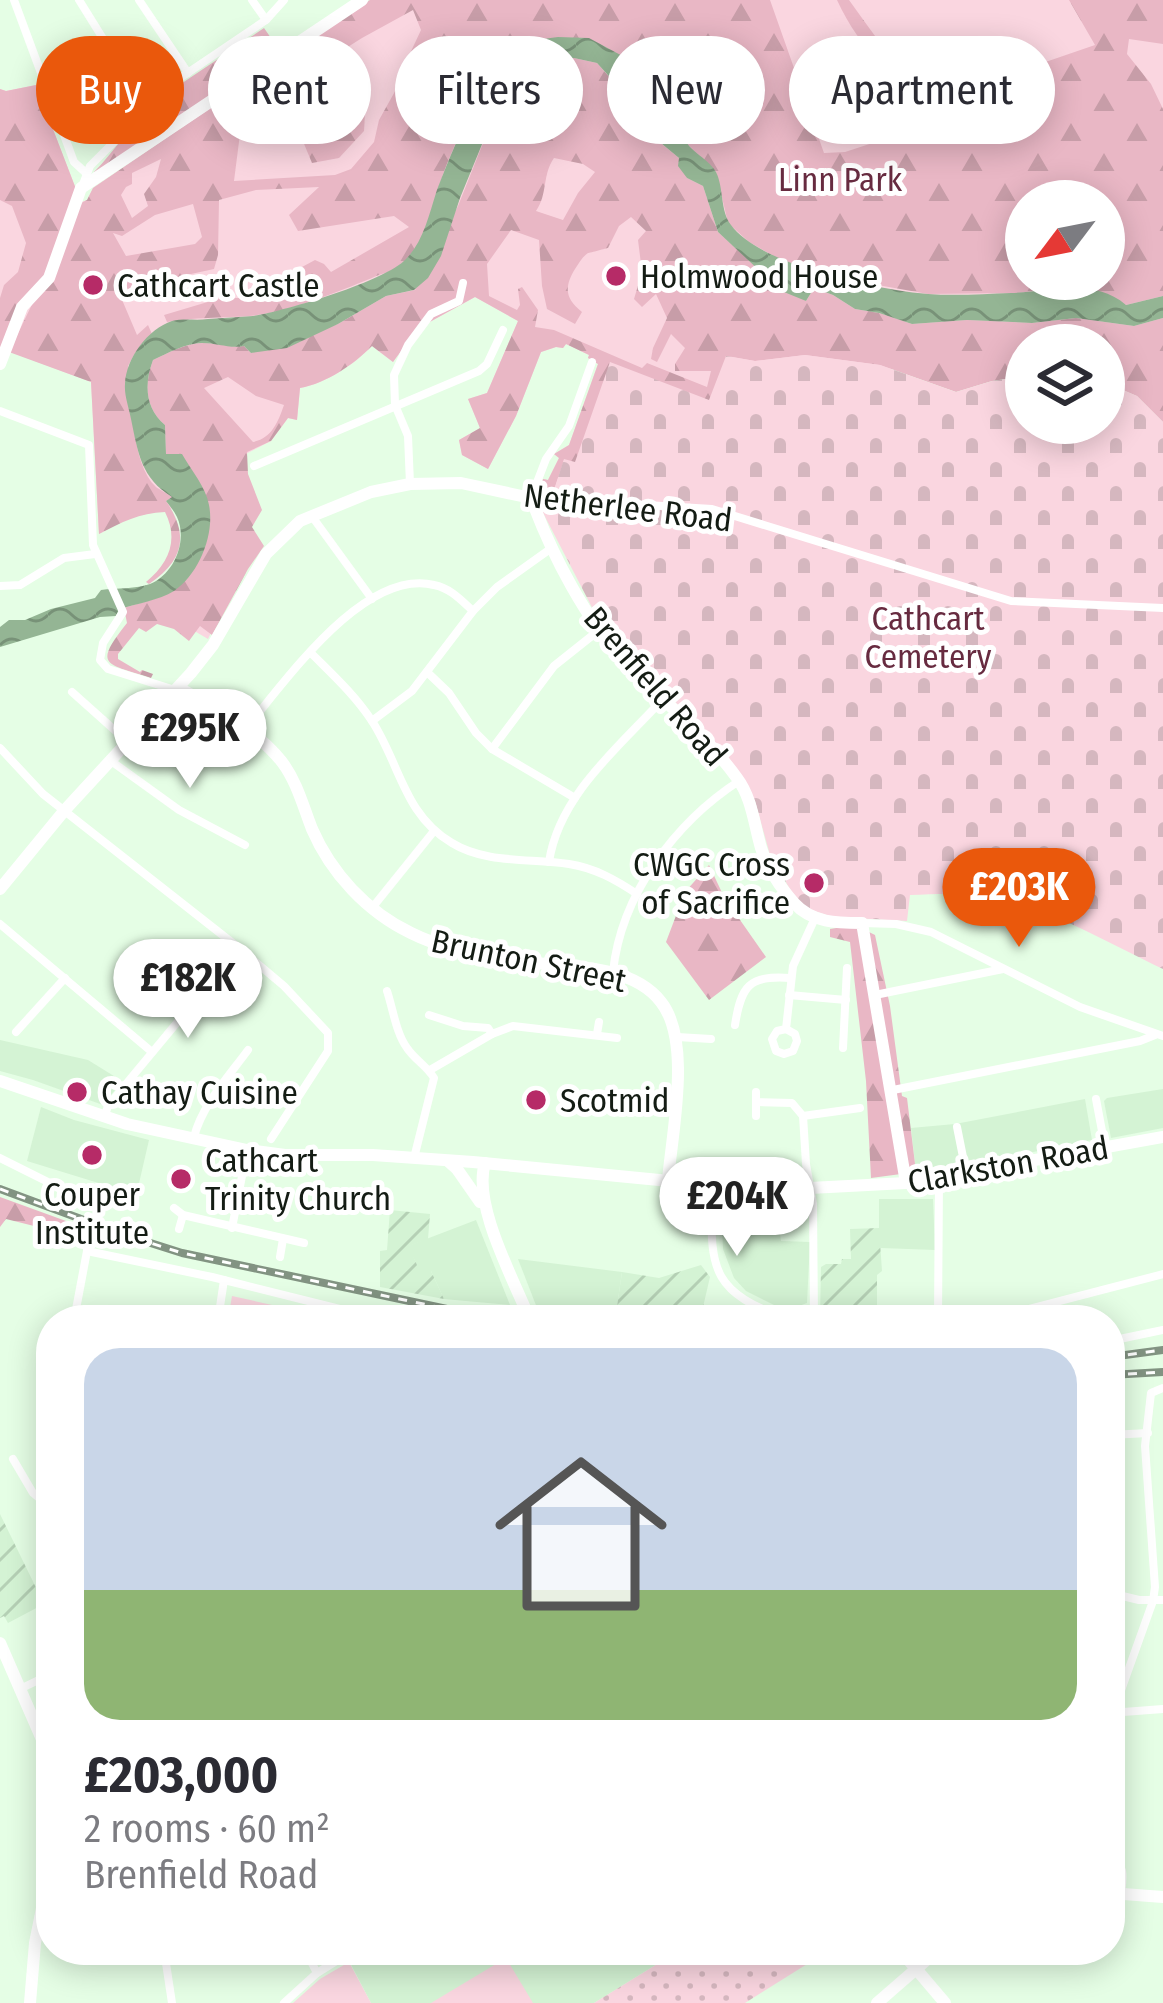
<!DOCTYPE html>
<html lang="en">
<head>
<meta charset="utf-8">
<style>
	:root { --surface:#fff; --page:#f2f2f3; --text:#2b2b33; --muted:#7c7c81; --accent:#ea580c }
	body { margin:0; font-family:"Fira Sans Condensed",sans-serif; background:var(--page); color:var(--text); height:100vh; display:flex; flex-direction:column; font-size:45px; white-space:nowrap }
	* { box-sizing:border-box; margin:0 }
	p { font-size:39px; color:var(--muted) }
	.icon { flex:none; width:66px; height:66px; fill:none; stroke:currentColor; stroke-width:2; stroke-linecap:round; stroke-linejoin:round }
	.map { position:relative; flex:1; overflow:hidden }
	.details { position:absolute; left:36px; top:1305px; width:1089px; height:660px; display:flex; flex-direction:column; background:var(--surface); border-radius:48px; box-shadow:0 6px 30px #0003 }
	.details>* { flex:none }
	.top-card { position:absolute; left:36px; top:36px; width:1092px; height:108px; display:flex; gap:24px }
	.needle { width:78px; rotate:238deg }
	.tools { position:absolute; left:1005px; top:180px; display:grid; gap:24px }
	.tools a { display:grid; place-items:center; width:120px; height:120px; border-radius:50%; background:var(--surface); box-shadow:0 6px 30px #0003; font-size:60px }
	.price { position:absolute; translate:-50% -102px; padding:0 27px; border-radius:42px; background:#fff; color:#222; font-size:39px; line-height:78px; filter:drop-shadow(0 3px 6px #0008) }
	.price::after { content:''; position:absolute; left:50%; top:72px; width:36px; height:27px; margin-left:-18px; background:inherit; clip-path:polygon(0 0,100% 0,50% 100%) }
	.price.selected { background:var(--accent); color:#fff }
	ul { padding:0; list-style:none }
	li { display:grid; align-content:center; gap:24px; height:636px; padding:0 48px }
	li span { display:grid; place-items:center; height:372px; border-radius:36px; color:#555 }
	li>.icon { margin-inline-start:auto }
	span .icon { width:216px; height:216px; fill:#fffc; stroke-width:1 }
	li b { font-size:51px }
	.chip { padding:0 42px; border-radius:54px; background:var(--surface); box-shadow:0 6px 30px #0003; font-size:42px; line-height:108px }
	.chip.selected { background:var(--accent); color:#fff }
	.map>svg:first-child { display:block }
	.built { fill:#d4f3d4 }
	.industrial { fill:url(#industrial-furrows) }
	.green { fill:#fad6e0; fill-rule:evenodd }
	.forest { fill:url(#forest-firs); fill-rule:evenodd }
	.cemetery { fill:url(#cemetery-stones) }
	.garden { fill:url(#garden-dots) }
	.water { fill:url(#water-waves) }
	.lines { fill:none; stroke-linecap:round; stroke-linejoin:round }
	.street { stroke:#fff; stroke-width:8 }
	.secondary { stroke:#fff; stroke-width:12 }
	.rail-casing { stroke:#829382; stroke-width:8 }
	.rail { stroke:#fff; stroke-width:3; stroke-dasharray:9; stroke-linecap:butt }
	.poi-dot { fill:#b62b67; stroke:#fff; stroke-width:4.5 }
	.labels { text-anchor:middle; stroke-width:10; stroke-linejoin:round; paint-order:stroke }
	.park-label { font-size:33px; fill:#672b40; stroke:#fff }
	.poi-label { font-size:33px; fill:#141c14; stroke:#fff; text-anchor:start }
	.street-label { font-size:33px; fill:#141c14; stroke:#fff }
</style>
</head>
<body>
<div class="map">
<svg width="1163" height="2003" viewBox="0 0 1163 2003">
	<defs>
		<pattern id="industrial-furrows" width="10" height="10" patternUnits="userSpaceOnUse" patternTransform="scale(3)"><rect width="10" height="10" fill="#d4f3d4"/><path d="M-1 1l2-2M0 10L10 0M9 11l2-2" fill="none" stroke="#b5d0b5"/></pattern>
		<pattern id="forest-firs" width="22" height="20" patternUnits="userSpaceOnUse" patternTransform="scale(3)"><rect width="22" height="20" fill="#e9b7c5"/><path d="M5 1l3.5 6h-7zM16 11l3.5 6h-7z" fill="#c79da8"/></pattern>
		<pattern id="cemetery-stones" width="16" height="16" patternUnits="userSpaceOnUse" patternTransform="scale(3)"><rect width="16" height="16" fill="#fad6e0"/><path d="M2 7V4a2 2 0 0 1 4 0v3zM10 15v-3a2 2 0 0 1 4 0v3z" fill="#d5b7bf"/></pattern>
		<pattern id="garden-dots" width="8" height="8" patternUnits="userSpaceOnUse" patternTransform="scale(3)"><rect width="8" height="8" fill="#fad6e0"/><path d="M2 2h.1M6 6h.1" fill="none" stroke="#d5b7bf" stroke-width="1.8" stroke-linecap="round"/></pattern>
		<pattern id="water-waves" width="16" height="10" patternUnits="userSpaceOnUse" patternTransform="scale(3)"><rect width="16" height="10" fill="#94b594"/><path d="M0 5q4-4 8 0t8 0" fill="none" stroke="#789278"/></pattern>
	</defs>
	<rect width="100%" height="100%" fill="#e5fee5"/>
	<g class="built">
		<polygon points="0,1040 88,1060 122,1081 103,1105 33,1080 0,1071"/>
		<polygon points="1163,1089 1163,1128 1111,1138 1104,1101 1107,1098"/>
		<polygon points="1085,1099 1092,1140 944,1170 916,1172 911,1128 955,1124"/>
		<polygon points="41,1107 74,1120 149,1140 137,1192 120,1186 118,1189 27,1161"/>
		<polygon points="879,1199 933,1199 935,1250 881,1248 879,1245"/>
		<polygon points="726,1200 754,1200 755,1233 780,1234 781,1241 810,1242 807,1303 799,1306 774,1305 746,1291 734,1278 723,1249 721,1204"/>
		<polygon points="476,1220 510,1305 444,1299 431,1271 424,1271 417,1265 408,1246"/>
		<polygon points="518,1259 622,1272 615,1320 585,1320 539,1313"/>
		<polygon points="354,1950 680,1950 594,2003 371,2003 346,1955"/>
	</g>
	<g class="industrial">
		<polygon points="390,1210 430,1214 428,1239 409,1246 417,1265 425,1267 425,1271 431,1271 444,1299 380,1287 380,1251 387,1250"/>
		<polygon points="879,1228 882,1271 877,1275 877,1320 820,1320 821,1267 826,1264 841,1264 842,1259 851,1259 850,1229"/>
		<polygon points="701,1265 710,1277 700,1320 615,1320 622,1272 659,1278"/>
		<polygon points="0,1514 44,1604 8,1623 4,1616 0,1618"/>
	</g>
	<g class="green">
		<path d="M370,0H1163V422L1137,396L1104,382V345H1026L710,400L554,490L541,489L543,479L548,480L559,458L554,454L569,445L598,364L588,358L589,355L566,344L563,348L556,347L541,352L516,416L488,469L462,455L459,440L480,428L468,399L487,393L518,321L475,297L417,329L393,362L372,346C353,365 327,383 300,388L297,420L288,418L271,441L238,458L252,549L208,639L174,619L127,617L121,598L161,591L202,502L128,518L99,534L91,382L0,348V89L6,91L36,85L81,202L87,200L93,188ZM1026,201H1104V279H1026Z"/>
		<polygon points="232,1296 340,1320 228,1320"/>
		<polygon points="506,1958 533,2003 431,2003"/>
		<polygon points="349,1962 371,2003 293,2003 320,1979"/>
	</g>
	<g class="forest">
		<path d="M370,0H770L824,153L845,152L897,135L957,103L978,101L1028,68L1095,45L1069,0H1163V44L1129,39L1127,54L1151,84L1163,109V296L1126,305L1072,286L1018,293L928,294L844,279L786,263L749,242L728,223L716,172L683,140L628,59L515,50C482,82 462,127 445,169C433,199 427,248 398,267C391,272 380,274 372,278C334,293 291,312 249,316C222,318 194,317 167,322L164,315L221,298H271L300,288L291,279L302,267L315,260L324,264L331,272L409,227L394,216L298,231L289,215L319,187L256,190L219,200L218,255L214,269L168,279L120,295L137,335L148,325L152,334L134,355L128,366C132,399 131,464 156,487C157,488 171,496 173,497L166,501C190,536 183,561 149,584L146,582C169,563 179,540 165,512C139,513 122,522 99,534L91,382L9,352L81,203L87,200L93,188ZM413,10L421,30L406,62L403,77L379,120L374,142L351,169L335,175L234,181L241,126L239,116L362,38ZM161,159L156,177L144,194L148,206L132,218L121,195L126,187L132,184V173ZM1026,201H1104V279H1026ZM193,204L202,237L195,244L126,256L113,233L122,236L155,215Z"/>
		<path d="M837,0H849C877,38 903,81 947,100L938,110C893,77 861,52 837,0Z"/>
		<path d="M264,28L280,51L95,175L94,172C115,151 130,126 151,104Z"/>
		<path d="M574,58L597,63L626,96L630,118L679,158L687,178L703,186L718,232L764,274L806,301L814,288L833,295L855,309L879,313L912,324L967,320L1032,323L1076,318L1134,326L1163,318V422L1137,396L1104,382V345H1026V376L992,381L956,392L880,365L805,355L755,361L727,356L710,400L575,463L564,460L554,490L541,489L543,479L548,480L559,458L554,454L569,445L598,364L588,358L589,355L566,344L563,348L556,347L541,352L516,416L488,469L462,455L459,440L480,428L468,399L487,393L518,321L475,297L417,329L393,362L372,346C353,365 327,383 300,388L297,420L288,418L271,441L247,452L248,474L262,510L252,527L264,546L248,569L212,635L200,626L189,641L174,629L157,624L146,632L139,628L118,654V659L140,672L142,670L153,674L151,678C106,663 92,667 127,623L124,608C168,595 181,594 203,552L166,455L165,425C145,408 144,384 153,360C168,353 186,343 203,343C218,343 230,348 244,346L251,353L338,324L386,296L415,290L458,206L501,98L521,71L535,60ZM554,158L583,164L595,172L578,193L563,220L536,211C548,194 542,175 554,158ZM631,217L646,231L638,240L642,272L634,299L642,307L656,294L667,318L653,348L651,359L657,362L671,334L685,348L675,364V371H711L707,387L647,363L642,368L554,330L535,327L538,310L522,287L518,289L520,305L517,310L489,296L487,264L511,230L539,240L542,286L547,309L575,324L582,312C565,299 564,287 575,269C579,263 582,257 588,253C590,253 607,248 608,248L619,226ZM228,377L256,396L284,405C278,422 272,438 253,442L204,388Z"/>
		<polygon points="339,61 366,97 364,131 339,158 312,163 284,96"/>
		<polygon points="36,85 76,189 50,267 0,348 0,298 4,285 18,272 26,243 12,206 0,200 0,89 6,91"/>
		<polygon points="709,865 724,897 766,957 709,1000 666,942 685,892"/>
		<polygon points="855,925 875,935 890,1006 902,1096 907,1098 916,1172 871,1178 866,1081 850,942 830,937 830,929"/>
		<polygon points="0,1197 77,1225 74,1236 6,1219 0,1227"/>
	</g>
	<path class="cemetery" d="M805,355L880,365L956,392L992,381L1026,376V423H1104V382L1137,396L1163,422V969C1112,945 1060,914 1005,900C974,892 941,894 910,895L907,921L833,917L808,909L794,896L770,855L755,801L743,780L698,724L631,660L597,617L541,509V489L554,490L564,459L575,462L610,362L709,400L726,356L755,361Z"/>
	<polygon class="garden" points="680,1950 805,1950 812,1961 745,2003 594,2003"/>
	<path class="water" d="M558,37L589,38L628,59L682,131C685,151 707,156 716,172C724,188 720,211 731,225C761,266 878,290 928,294C955,296 984,294 1011,293C1051,292 1093,277 1126,305L1163,296V318L1134,326L1076,318L1032,323L967,320L912,324L879,313L855,309L833,295L814,288L806,301L762,283L763,274L718,232L703,186L687,178L678,166L679,158L621,110L626,95L597,63L574,58L535,60L520,71L501,98L460,198L441,256L428,278L414,290L386,296L338,324L287,348L251,353L244,346C230,349 217,343 202,343C186,343 168,353 153,360C144,384 145,408 165,425L166,454H182C191,470 206,487 209,505C215,534 199,574 174,591C159,600 137,604 119,609L116,616L100,617L0,647V627L9,620H25L51,609L95,598L101,590C116,588 137,589 150,584C174,574 188,541 177,517C174,511 170,506 166,501L172,497C141,478 138,453 131,419C129,408 124,395 125,384C126,358 148,329 172,321C184,318 196,321 208,319C223,318 239,317 253,316C285,311 386,281 406,259C423,242 429,215 436,193C450,156 483,72 515,50C527,41 543,39 558,37Z"/>
	<g class="lines">
		<g class="street">
			<polyline points="14,0 74,162 86,173"/>
			<polyline points="79,0 143,103"/>
			<polyline points="139,0 188,73"/>
			<polyline points="252,0 266,20"/>
			<polyline points="82,187 90,166 114,142 143,103 266,20 284,0"/>
			<polyline points="592,362 569,426 546,459 531,498 712,509 1011,601 1163,608"/>
			<polyline points="0,411 89,445 93,545 123,612 103,643 100,660 108,669 175,690"/>
			<polyline points="254,466 479,371 487,364 503,330"/>
			<polyline points="410,484 408,436 395,405 394,375 408,345 431,314 459,301 463,283"/>
			<polyline points="311,515 372,599"/>
			<polyline points="0,586 20,585 64,558 95,554"/>
			<path d="M310,652C332,674 355,695 372,721C400,764 404,815 452,843C486,864 531,858 569,864C595,868 616,880 637,894"/>
			<polyline points="427,672 449,693 476,733 492,749 575,798"/>
			<polyline points="72,692 128,742"/>
			<polyline points="372,721 412,691 473,611 497,587 553,547"/>
			<path d="M247,727C286,681 364,568 434,585C450,588 461,600 473,611"/>
			<polyline points="0,748 43,794 239,948 284,986 328,1033 328,1051 271,1139"/>
			<polyline points="492,749 554,666 598,631"/>
			<polyline points="111,761 179,810 245,845"/>
			<path d="M549,862C559,795 619,747 663,699"/>
			<polyline points="372,908 434,831"/>
			<polyline points="862,923 896,924 931,932 1080,1007 1163,1036"/>
			<polyline points="0,924 152,1052"/>
			<path d="M613,972C621,894 676,822 739,781"/>
			<path d="M387,991C393,1009 396,1033 407,1048C415,1060 427,1066 434,1078L414,1158"/>
			<polyline points="789,995 846,1000"/>
			<polyline points="875,995 1003,969"/>
			<polyline points="429,1015 463,1026 488,1028 492,1034"/>
			<path d="M735,1025C741,986 749,975 790,978"/>
			<polyline points="786,1029 795,1034 797,1041 793,1051 784,1054 776,1051 772,1039 777,1031 786,1029 793,966 815,918"/>
			<polyline points="16,1032 65,978"/>
			<polyline points="597,1034 599,1022"/>
			<polyline points="677,1037 711,1039"/>
			<polyline points="843,1048 847,968"/>
			<polyline points="430,1070 492,1034 513,1026 617,1038"/>
			<polyline points="893,1090 1140,1041 1155,1035"/>
			<polyline points="756,1092 756,1102 792,1103 803,1116"/>
			<polyline points="1096,1099 1105,1147"/>
			<polyline points="756,1102 756,1116"/>
			<polyline points="105,1115 108,1106 131,1078 239,948"/>
			<polyline points="957,1127 966,1172"/>
			<path d="M194,1137C202,1105 229,1076 248,1050"/>
			<polyline points="0,1158 78,1197"/>
			<path d="M711,1185C712,1267 705,1290 790,1320"/>
			<polyline points="174,1208 183,1215 304,1243"/>
			<polyline points="232,1228 247,1150"/>
			<polyline points="179,1229 183,1215"/>
			<polyline points="87,1251 212,1277 384,1320"/>
			<polyline points="280,1257 283,1239"/>
			<polyline points="74,1320 87,1251 88,1216"/>
			<polyline points="218,1320 224,1280"/>
			<polyline points="814,1320 813,1204 806,1164 803,1116 860,1108"/>
			<polyline points="938,1320 939,1179"/>
			<polyline points="987,1320 1163,1274"/>
			<polyline points="1110,1341 1163,1330"/>
			<polyline points="1110,1435 1148,1433"/>
			<polyline points="13,1459 33,1493 51,1508"/>
			<polyline points="1110,1593 1139,1600 1163,1600"/>
			<polyline points="22,1688 51,1674"/>
			<polyline points="1110,1713 1163,1709"/>
			<polyline points="1117,1713 1119,1696 1153,1601 1155,1587 1145,1446 1151,1393 1163,1388"/>
			<path d="M1110,1857C1126,1866 1123,1876 1121,1893"/>
			<polyline points="164,1950 172,2003"/>
			<polyline points="305,1950 317,1973"/>
			<polyline points="284,2003 317,1973 354,1950"/>
		</g>
		<g class="secondary">
			<polyline points="0,364 22,307 49,278 81,188 362,0"/>
			<path d="M179,688C215,708 256,729 282,762C297,782 303,806 312,829C331,873 367,912 411,933C441,948 474,955 507,960C555,968 629,960 661,1002C692,1041 672,1132 668,1180"/>
			<path d="M0,889L64,811L191,673L213,645L266,554L300,521L371,492L410,484L461,483L531,498C552,555 586,621 628,665C665,703 706,735 737,778C752,798 754,824 761,848C767,867 780,887 794,903C812,923 837,923 862,923L906,1183"/>
			<polyline points="0,1081 127,1124 247,1150 285,1155 373,1155 473,1162 711,1185 810,1188 906,1183 1163,1137"/>
			<polyline points="448,1161 457,1169 480,1202"/>
			<path d="M485,1163C472,1204 514,1280 530,1320"/>
			<polyline points="0,1643 51,1760"/>
			<polyline points="1110,1893 1163,1897"/>
			<polyline points="900,1950 945,2003"/>
			<polyline points="30,2003 35,1943 51,1864"/>
			<polyline points="877,2003 938,1950"/>
		</g>
		<defs>
			<g id="rail">
				<polyline points="0,1189 119,1233 182,1253 499,1320"/>
				<polyline points="1110,1357 1163,1350"/>
				<polyline points="1110,1375 1163,1372"/>
			</g>
		</defs>
		<use href="#rail" class="rail-casing"/>
		<use href="#rail" class="rail"/>
	</g>
	<g class="poi-dot">
		<circle cx="616" cy="276" r="12"/>
		<circle cx="93" cy="285" r="12"/>
		<circle cx="814" cy="883" r="12"/>
		<circle cx="77" cy="1092" r="12"/>
		<circle cx="536" cy="1100" r="12"/>
		<circle cx="92" cy="1155" r="12"/>
		<circle cx="181" cy="1179" r="12"/>
	</g>
	<g class="labels">
		<g class="park-label">
			<text x="840" y="191">Linn Park</text>
			<text x="928" y="630">Cathcart<tspan x="928" dy="38">Cemetery</tspan></text>
		</g>
		<g class="poi-label">
			<text x="640" y="288">Holmwood House</text>
			<text x="117" y="297">Cathcart Castle</text>
			<text x="790" y="876" text-anchor="end">CWGC Cross<tspan x="790" dy="38">of Sacrifice</tspan></text>
			<text x="101" y="1104">Cathay Cuisine</text>
			<text x="560" y="1112">Scotmid</text>
			<text x="205" y="1172">Cathcart<tspan x="205" dy="38">Trinity Church</tspan></text>
			<text x="92" y="1206" text-anchor="middle">Couper<tspan x="92" dy="38">Institute</tspan></text>
		</g>
		<g class="street-label">
			<text transform="translate(628 507) rotate(7)" y="12">Netherlee Road</text>
			<text transform="translate(656 686) rotate(49)" y="12">Brenfield Road</text>
			<text transform="translate(529 960) rotate(12)" y="12">Brunton Street</text>
			<text transform="translate(1008 1164) rotate(-10)" y="12">Clarkston Road</text>
		</g>
	</g>
</svg>
<div class="tools">
<a><svg class="needle" viewBox="-14 -14 28 28"><path d="M0-13l5 13h-10z" fill="#e53935"/><path d="M0 13l5-13h-10z" fill="#7c7c81"/></svg></a>
<a><svg class="icon" aria-label="layers" viewBox="0 0 24 24"><path d="M12 4l9 5-9 5-9-5zM3 14l9 5 9-5"/></svg></a>
</div>
<b class="price" style="left:190px;top:791px">£295K</b>
<b class="price selected" style="left:1019px;top:950px">£203K</b>
<b class="price" style="left:188px;top:1041px">£182K</b>
<b class="price" style="left:737px;top:1259px">£204K</b>
<div class="top-card">
<a class="chip selected">Buy</a>
<a class="chip">Rent</a>
<a class="chip">Filters</a>
<a class="chip">New</a>
<a class="chip">Apartment</a>
</div>
<section class="details">
<ul>
<li><span style="background:linear-gradient(#c9d6e8 65%,#8fb573 0)"><svg class="icon" aria-label="home" viewBox="0 0 24 24"><path d="M3 11l9-7 9 7M6 9v11h12V9"/></svg></span><div><b>£203,000</b><p>2 rooms · 60 m²</p><p>Brenfield Road</p></div></li>
</ul>
</section>
</div>
</body>
</html>
